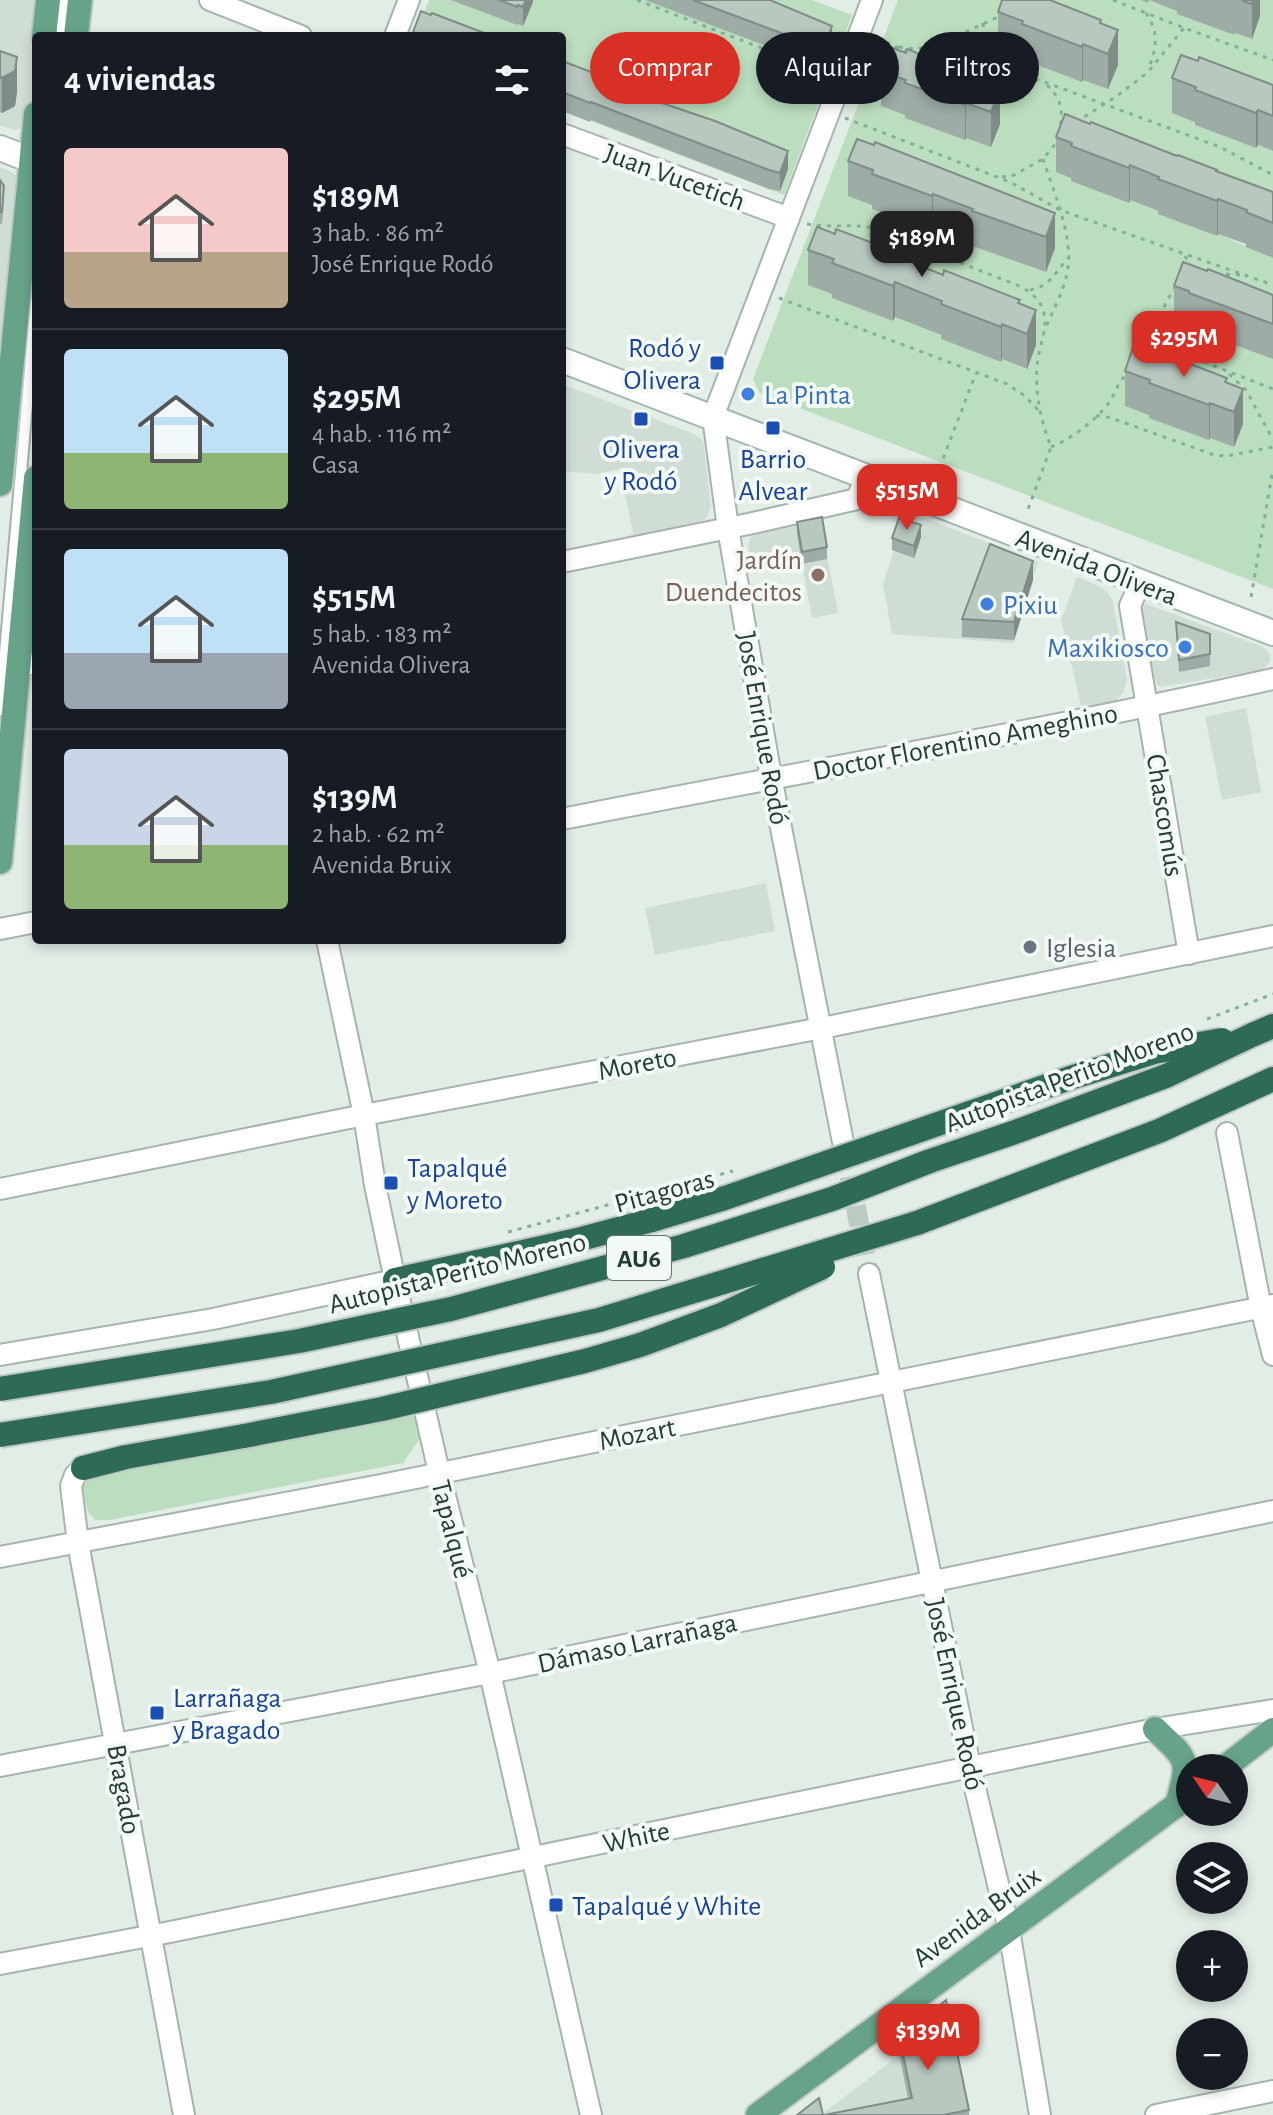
<!DOCTYPE html>
<html lang="es">
<head>
<meta charset="utf-8">
<style>
	:root { --surface:#171b24; --page:#20242c; --text:#f1f3f6; --muted:#9ea1a6; --line:#363941; --accent:#d93025 }
	body { margin:0; font-family:"Alegreya Sans",sans-serif; background:var(--page); color:var(--text); height:100vh; display:flex; flex-direction:column; font-size:30px; white-space:nowrap }
	* { box-sizing:border-box; margin:0 }
	p { font-size:26px; color:var(--muted) }
	.icon { flex:none; width:44px; height:44px; fill:none; stroke:currentColor; stroke-width:2; stroke-linecap:round; stroke-linejoin:round }
	.map { position:relative; flex:1; overflow:hidden }
	.sheet { position:absolute; left:32px; top:32px; width:534px; height:912px; display:flex; flex-direction:column; background:var(--surface); border-radius:8px; box-shadow:0 4px 12px #0003 }
	.sheet>* { flex:none }
	.banner { position:absolute; left:590px; top:32px; width:562px; height:72px; display:flex; gap:16px }
	.needle { width:52px; rotate:305deg }
	.tools { position:absolute; left:1176px; top:1754px; display:grid; gap:16px }
	.tools a { display:grid; place-items:center; width:72px; height:72px; border-radius:50%; background:var(--surface); box-shadow:0 4px 12px #0003; font-size:40px }
	.price { position:absolute; translate:-50% -68px; padding:0 18px; border-radius:16px; background:var(--accent); color:#fff; font-size:26px; line-height:52px; filter:drop-shadow(0 2px 4px #0008) }
	.price::after { content:''; position:absolute; left:50%; top:48px; width:24px; height:18px; margin-left:-12px; background:inherit; clip-path:polygon(0 0,100% 0,50% 100%) }
	.price.on { background:#222; color:#fff }
	ul { padding:0; list-style:none }
	li { display:flex; align-items:center; gap:24px; height:200px; padding:0 32px }
	li+li { border-top:2px solid var(--line) }
	li span { display:grid; place-items:center; flex:none; width:224px; height:160px; border-radius:8px; color:#555 }
	li>.icon { margin-inline-start:auto }
	span .icon { width:96px; height:96px; fill:#fffc; stroke-width:1 }
	li b { font-size:34px }
	h2 { display:flex; justify-content:space-between; align-items:center; height:96px; padding:0 32px; font-size:34px }
	.chip { padding:0 28px; border-radius:36px; background:var(--surface); box-shadow:0 4px 12px #0003; font-size:28px; line-height:72px }
	.chip.on { background:var(--accent); color:#fff }
	.map>svg:first-child { display:block }
	.built { fill:#d0ddd5 }
	.green { fill:#bbdebe; fill-rule:evenodd }
	.lines { fill:none; stroke-linecap:round; stroke-linejoin:round }
	.street-tunnel { stroke:#bccac2; stroke-width:20; stroke-dasharray:20 10; stroke-linecap:butt }
	.lane-casing { stroke:#a5b5ac; stroke-width:14 }
	.street-casing { stroke:#a5b5ac; stroke-width:24 }
	.secondary-casing { stroke:#a0b9ac; stroke-width:28 }
	.primary-casing { stroke:#c1c9c6; stroke-width:28 }
	.highway-casing { stroke:#c1c9c6; stroke-width:28 }
	.path { stroke:#82b19b; stroke-width:3; stroke-dasharray:4 6; stroke-linecap:butt }
	.lane { stroke:#fff; stroke-width:10 }
	.street { stroke:#fff; stroke-width:20 }
	.secondary { stroke:#fff; stroke-width:24 }
	.primary { stroke:#66a389; stroke-width:24 }
	.highway { stroke:#2d6b54; stroke-width:24 }
	.highway-bridge-casing { stroke:#c1c9c6; stroke-width:28; stroke-linecap:butt }
	.highway-bridge { stroke:#2d6b54; stroke-width:24 }
	.wall { fill:#9daca4 }
	.shaded-wall { fill:#808c86 }
	.building { fill:#b7c8bf; stroke:#808c86; stroke-width:2 }
	.transit-dot { fill:#1a4fb4; stroke:#f3f9f5; stroke-width:3 }
	.shop-dot { fill:#3f7fe0; stroke:#f3f9f5; stroke-width:3 }
	.education-dot { fill:#8d6e63; stroke:#f3f9f5; stroke-width:3 }
	.worship-dot { fill:#6b7280; stroke:#f3f9f5; stroke-width:3 }
	.labels { text-anchor:middle; stroke-width:8; stroke-linejoin:round; paint-order:stroke }
	.shield { fill:#f3f9f5; stroke:#61766c; stroke-width:2 }
	.shield-label { font-size:26px; font-weight:bold; fill:#223e32 }
	.street-label { font-size:28px; fill:#223e32; stroke:#f3f9f5 }
	.transit-label { font-size:28px; fill:#164399; stroke:#f3f9f5; text-anchor:start }
	.shop-label { font-size:28px; fill:#366cbe; stroke:#f3f9f5; text-anchor:start }
	.education-label { font-size:28px; fill:#785e54; stroke:#f3f9f5; text-anchor:end }
	.worship-label { font-size:28px; fill:#5b616d; stroke:#f3f9f5; text-anchor:start }
</style>
</head>
<body>
<div class="map">
<svg width="1273" height="2115" viewBox="0 0 1273 2115">
	<rect width="100%" height="100%" fill="#e2ede6"/>
	<g class="built">
		<polygon points="0,0 43,0 36,36 34,106 26,126 16,130 0,126"/>
		<polygon points="0,167 15,174 22,182 0,410"/>
		<polygon points="562,384 692,433 703,440 711,506 707,517 697,525 634,538 620,469 597,474 562,471"/>
		<polygon points="906,511 1038,562 1014,643 892,634 883,584"/>
		<polygon points="820,519 838,613 812,618 802,564 753,574 748,546 750,538 760,531"/>
		<polygon points="1077,577 1097,585 1107,592 1113,601 1127,679 1124,692 1114,703 1082,709 1061,621"/>
		<polygon points="1146,604 1261,646 1266,649 1270,655 1270,661 1263,670 1161,687 1157,685 1153,675 1142,610 1143,606"/>
		<polygon points="1246,708 1261,792 1222,800 1205,717"/>
		<polygon points="766,883 775,931 655,955 645,908"/>
		<polygon points="902,2053 967,2115 821,2115"/>
	</g>
	<g class="green">
		<polygon points="429,0 812,0 852,15 784,195 562,110 562,36 415,36"/>
		<path d="M898,0H1141L1147,2L1149,0L1178,11V14L1234,35L1235,33L1251,39L1224,0H1273V120L1196,122V125L1256,148L1258,145L1273,151V227L1072,178L1129,202L1130,200L1216,236L1218,234L1273,258V331L1189,326V328L1273,359V589L760,393L753,379ZM873,205L1055,248L1046,272L972,246L973,244L933,229L931,231L872,209ZM834,294L1036,344V345L1026,369L1002,359L1001,362L942,339V336L895,317L893,321L833,298Z"/>
		<polygon points="414,1414 420,1438 403,1463 109,1520 95,1520 88,1512 82,1487 86,1482 98,1474"/>
	</g>
	<g class="lines">
		<polyline class="street-tunnel" points="844,1147 869,1274"/>
		<defs>
			<g id="lane">
				<polyline points="61,36 64,0"/>
				<polyline points="0,710 36,302"/>
			</g>
			<g id="street">
				<polyline points="210,0 301,36"/>
				<polyline points="395,36 409,0"/>
				<polyline points="562,134 789,218"/>
				<polyline points="562,562 753,523 857,499 865,478"/>
				<polyline points="1140,583 1130,606 1189,954"/>
				<polyline points="0,670 36,663"/>
				<path d="M562,819C799,772 1037,732 1273,679"/>
				<polyline points="0,929 36,922"/>
				<polyline points="327,940 364,1115 375,1185 395,1280 439,1472 490,1673 591,2115"/>
				<polyline points="1227,1133 1261,1308 1273,1355"/>
				<polyline points="844,1147 771,777 728,528 713,417 872,0"/>
				<polyline points="0,1189 364,1115 832,1026 1273,936"/>
				<polyline points="869,1274 970,1767 1009,1930 1040,2115"/>
				<polyline points="0,1355 213,1319 395,1280"/>
				<polyline points="83,1468 75,1475 71,1486 78,1543 184,2115"/>
				<polyline points="0,1557 386,1484 1273,1305"/>
				<polyline points="0,1766 490,1673 1273,1511"/>
				<polyline points="0,1964 170,1932 1155,1729 1273,1710"/>
				<polyline points="1156,2115 1273,2091"/>
			</g>
			<g id="secondary">
				<polyline points="0,148 36,162"/>
				<polyline points="562,360 1273,633"/>
			</g>
			<g id="primary">
				<polyline points="44,36 48,0"/>
				<polyline points="76,36 80,0"/>
				<polyline points="0,484 36,114"/>
				<polyline points="0,862 36,478"/>
				<path d="M1155,1729C1189,1761 1190,1759 1177,1805"/>
				<polyline points="1224,1768 1273,1730"/>
				<polyline points="758,2115 1190,1795"/>
			</g>
			<g id="highway">
				<polyline points="1252,1035 1273,1026"/>
				<polyline points="917,1223 1159,1131 1273,1079"/>
				<polyline points="395,1280 577,1240 652,1220"/>
				<polyline points="83,1468 126,1457 244,1436"/>
			</g>
		</defs>
		<use href="#lane" class="lane-casing"/>
		<use href="#street" class="street-casing"/>
		<use href="#secondary" class="secondary-casing"/>
		<use href="#primary" class="primary-casing"/>
		<use href="#highway" class="highway-casing"/>
		<g class="path">
			<polyline points="637,0 824,72"/>
			<polyline points="1113,0 1184,28 1273,60"/>
			<path d="M1146,13C1159,32 1157,48 1148,70"/>
			<path d="M983,23C983,45 990,66 1010,77"/>
			<polyline points="877,38 910,53"/>
			<polyline points="899,47 916,49 936,46 1000,16"/>
			<polyline points="966,72 988,78 1039,80 1220,147 1273,175"/>
			<path d="M1047,85C1060,98 1064,109 1060,128"/>
			<polyline points="845,118 1010,182 1060,210 1273,285"/>
			<polyline points="1076,122 1117,96 1147,73 1184,28"/>
			<path d="M1043,159C1053,190 1073,236 1068,268C1065,288 1054,308 1046,327"/>
			<polyline points="1002,177 1012,176 1043,159 1057,142"/>
			<path d="M807,224C828,228 848,224 869,227L1022,287C1060,310 1040,335 1037,366C1035,395 1041,421 1051,447L1027,512"/>
			<polyline points="1185,256 1193,269"/>
			<polyline points="1216,274 1244,275"/>
			<path d="M1030,290C1049,287 1056,272 1068,258"/>
			<polyline points="779,298 1007,384 1025,396 1038,410"/>
			<path d="M1160,315C1165,332 1171,343 1185,354"/>
			<path d="M1142,352C1156,331 1161,307 1175,288"/>
			<polyline points="1156,352 1169,350 1181,353 1273,389"/>
			<polyline points="1229,374 1246,390 1273,440"/>
			<polyline points="1096,416 1104,416 1120,421 1214,455 1227,456 1273,447"/>
			<path d="M1051,447C1071,439 1095,421 1108,404C1115,395 1117,384 1125,376"/>
			<polyline points="936,477 976,373"/>
			<polyline points="1251,597 1273,469"/>
			<polyline points="1207,1019 1273,994"/>
			<polyline points="508,1232 733,1171"/>
		</g>
		<use href="#lane" class="lane"/>
		<use href="#street" class="street"/>
		<use href="#secondary" class="secondary"/>
		<use href="#primary" class="primary"/>
		<use href="#highway" class="highway"/>
		<defs>
			<g id="highway-bridge">
				<polyline points="652,1220 725,1198 1070,1078 1154,1052 1222,1040"/>
				<polyline points="0,1389 299,1341 451,1309 684,1246 832,1199 930,1161 1018,1131 1166,1076 1252,1035"/>
				<polyline points="0,1435 271,1392 599,1320 917,1223"/>
				<polyline points="244,1436 382,1409 585,1361 640,1345 721,1315 823,1267"/>
			</g>
		</defs>
		<use href="#highway-bridge" class="highway-bridge-casing"/>
		<use href="#highway-bridge" class="highway-bridge"/>
	</g>
	<g class="wall">
		<polygon points="451,0 533,0 533,2 523,26 518,24 517,25"/>
		<polygon points="645,0 770,0 832,44 824,66 813,64"/>
		<polygon points="1141,0 1260,0 1260,16 1252,39 1235,33 1234,35 1177,14 1177,11 1149,0 1148,3"/>
		<polygon points="998,12 1101,24 1118,65 1108,89 1083,80 1082,82 1022,59 1022,56 998,47"/>
		<polygon points="0,51 17,92 15,106 2,113 0,112"/>
		<polygon points="562,63 643,96 788,169 780,191 769,189 591,120 590,122 562,111"/>
		<polygon points="881,71 984,82 1000,124 991,147 966,138 965,140 905,118 905,115 881,106"/>
		<polygon points="1172,78 1273,85 1273,151 1258,145 1256,148 1195,125 1195,122 1172,113"/>
		<polygon points="1056,137 1217,172 1273,192 1273,258 1246,247 1246,244 1218,234 1217,236 1158,214 1158,211 1130,200 1129,203 1071,181 1071,178 1056,172"/>
		<polygon points="874,145 1055,213 1055,248 1046,272 972,246 972,243 933,229 932,231 872,209 872,205 848,196 848,161"/>
		<polygon points="0,180 4,198 2,224 0,224"/>
		<polygon points="808,250 912,263 1020,303 1036,345 1027,369 1002,359 1001,362 941,339 941,335 895,317 893,321 832,298 832,294 808,285"/>
		<polygon points="1174,286 1273,295 1273,359 1189,328 1189,326 1174,321"/>
		<polygon points="1125,371 1227,383 1243,424 1234,447 1210,438 1209,440 1149,418 1149,415 1125,406"/>
		<polygon points="797,522 827,547 827,559 802,564 797,534"/>
		<polygon points="921,537 914,558 892,550 892,538"/>
		<polygon points="1033,580 1014,640 962,637 962,619"/>
		<polygon points="1176,622 1210,634 1210,666 1179,672"/>
		<polygon points="924,2018 969,2110 969,2115 824,2115 908,2098 899,2053 899,2035 924,2030"/>
	</g>
	<g class="shaded-wall">
		<polygon points="526,0 533,0 533,2 523,26 523,7"/>
		<polygon points="1253,0 1260,0 1260,16 1252,39 1252,4"/>
		<polygon points="832,26 832,44 824,66 824,48"/>
		<polygon points="1118,30 1118,65 1108,89 1108,54"/>
		<polygon points="1083,44 1083,80 1082,82 1082,47"/>
		<polygon points="17,57 17,92 15,106 2,113 2,78"/>
		<polygon points="1000,89 1000,124 991,147 991,112"/>
		<polygon points="966,103 966,138 965,140 965,105"/>
		<polygon points="1258,110 1258,145 1256,148 1256,113"/>
		<polygon points="788,151 788,169 780,191 780,173"/>
		<polygon points="1130,165 1130,200 1129,203 1129,168"/>
		<polygon points="933,194 933,229 932,231 932,196"/>
		<polygon points="1218,199 1218,234 1217,236 1217,201"/>
		<polygon points="1055,213 1055,248 1046,272 1046,237"/>
		<polygon points="895,282 895,317 893,321 893,286"/>
		<polygon points="1036,310 1036,345 1027,369 1027,334"/>
		<polygon points="1002,324 1002,359 1001,362 1001,327"/>
		<polygon points="1243,389 1243,424 1234,447 1234,412"/>
		<polygon points="1210,403 1210,438 1209,440 1209,405"/>
		<polygon points="921,525 921,537 914,558 914,546"/>
		<polygon points="1033,561 1033,580 1014,640 1014,622"/>
	</g>
	<g class="building">
		<polygon points="499,0 526,0 523,7 518,5 517,7"/>
		<polygon points="693,0 770,0 832,26 824,48 813,45"/>
		<polygon points="1002,0 1050,0 1101,20 1100,23 1118,30 1108,54 1083,44 1082,47 1022,24 1023,21 998,12"/>
		<polygon points="1241,0 1253,0 1252,4"/>
		<polygon points="421,11 431,15 432,13 492,36 422,36 413,32"/>
		<polygon points="890,47 906,53 907,49 984,79 983,82 1000,89 991,112 966,103 965,105 905,83 906,80 881,71"/>
		<polygon points="0,51 17,57 15,71 2,78 0,77"/>
		<polygon points="1181,55 1198,61 1199,57 1273,85 1273,116 1258,110 1256,113 1195,90 1196,87 1172,78"/>
		<polygon points="565,62 643,92 642,95 644,97 715,121 788,151 780,173 769,170 591,102 590,103 562,92 562,63 565,64"/>
		<polygon points="1065,114 1090,124 1091,122 1177,156 1178,155 1217,170 1216,171 1273,192 1273,223 1246,212 1247,210 1218,199 1217,201 1158,179 1159,177 1130,165 1129,168 1071,146 1072,143 1056,137"/>
		<polygon points="857,139 874,145 875,142 1055,213 1046,237 972,211 973,209 933,194 932,196 872,174 873,170 848,161"/>
		<polygon points="0,180 4,186 2,212 0,212"/>
		<polygon points="817,227 835,234 836,229 912,258 911,262 943,275 944,270 1020,300 1018,303 1036,310 1027,334 1002,324 1001,327 941,304 942,301 895,282 893,286 832,263 834,259 808,250"/>
		<polygon points="1183,262 1207,271 1208,269 1273,295 1273,324 1189,293 1189,291 1174,286"/>
		<polygon points="1133,347 1150,353 1151,349 1227,378 1225,382 1243,389 1234,412 1210,403 1209,405 1149,383 1150,380 1125,371"/>
		<polygon points="822,517 827,547 802,552 797,522"/>
		<polygon points="899,518 921,525 914,546 892,538"/>
		<polygon points="990,544 1033,561 1014,622 962,619"/>
		<polygon points="1176,622 1210,634 1210,654 1179,660"/>
		<polygon points="946,2000 969,2110 943,2115 824,2115 912,2098 899,2035 926,2030 924,2018"/>
		<polygon points="819,2098 823,2115 797,2115"/>
	</g>
	<g class="transit-dot">
		<rect x="709" y="355" width="16" height="16" rx="4"/>
		<rect x="633" y="411" width="16" height="16" rx="4"/>
		<rect x="765" y="420" width="16" height="16" rx="4"/>
		<rect x="383" y="1175" width="16" height="16" rx="4"/>
		<rect x="149" y="1705" width="16" height="16" rx="4"/>
		<rect x="548" y="1897" width="16" height="16" rx="4"/>
	</g>
	<g class="shop-dot">
		<circle cx="748" cy="394" r="8"/>
		<circle cx="987" cy="604" r="8"/>
		<circle cx="1185" cy="647" r="8"/>
	</g>
	<circle class="education-dot" cx="818" cy="575" r="8"/>
	<circle class="worship-dot" cx="1030" cy="947" r="8"/>
	<g class="labels">
		<rect class="shield" x="607" y="1236" width="64" height="44" rx="6"/>
		<g class="shield-label">
			<text x="639" y="1267">AU6</text>
		</g>
		<g class="street-label">
			<text transform="translate(675 176) rotate(20)" y="10">Juan Vucetich</text>
			<text transform="translate(1097 566) rotate(21)" y="10">Avenida Olivera</text>
			<text transform="translate(764 728) rotate(80)" y="10">José Enrique Rodó</text>
			<text transform="translate(965 741) rotate(-11)" y="10">Doctor Florentino Ameghino</text>
			<text transform="translate(1166 815) rotate(81)" y="10">Chascomús</text>
			<text transform="translate(637 1063) rotate(-11)" y="10">Moreto</text>
			<text transform="translate(1069 1076) rotate(-21)" y="10">Autopista Perito Moreno</text>
			<text transform="translate(664 1190) rotate(-15)" y="10">Pitagoras</text>
			<text transform="translate(457 1272) rotate(-14)" y="10">Autopista Perito Moreno</text>
			<text transform="translate(637 1433) rotate(-11)" y="10">Mozart</text>
			<text transform="translate(453 1529) rotate(76)" y="10">Tapalqué</text>
			<text transform="translate(637 1642) rotate(-12)" y="10">Dámaso Larrañaga</text>
			<text transform="translate(956 1694) rotate(78)" y="10">José Enrique Rodó</text>
			<text transform="translate(125 1789) rotate(80)" y="10">Bragado</text>
			<text transform="translate(636 1836) rotate(-12)" y="10">White</text>
			<text transform="translate(976 1916) rotate(-36)" y="10">Avenida Bruix</text>
		</g>
		<g class="transit-label">
			<text x="701" y="357" text-anchor="end">Rodó y<tspan x="701" dy="32">Olivera</tspan></text>
			<text x="641" y="458" text-anchor="middle">Olivera<tspan x="641" dy="32">y Rodó</tspan></text>
			<text x="773" y="468" text-anchor="middle">Barrio<tspan x="773" dy="32">Alvear</tspan></text>
			<text x="407" y="1177">Tapalqué<tspan x="407" dy="32">y Moreto</tspan></text>
			<text x="173" y="1707">Larrañaga<tspan x="173" dy="32">y Bragado</tspan></text>
			<text x="572" y="1915">Tapalqué y White</text>
		</g>
		<g class="shop-label">
			<text x="764" y="404">La Pinta</text>
			<text x="1003" y="614">Pixiu</text>
			<text x="1169" y="657" text-anchor="end">Maxikiosco</text>
		</g>
		<g class="education-label">
			<text x="802" y="569">Jardín<tspan x="802" dy="32">Duendecitos</tspan></text>
		</g>
		<g class="worship-label">
			<text x="1046" y="957">Iglesia</text>
		</g>
	</g>
</svg>
<div class="tools">
<a><svg class="needle" viewBox="-14 -14 28 28"><path d="M0-13l5 13h-10z" fill="#e53935"/><path d="M0 13l5-13h-10z" fill="#9ea1a6"/></svg></a>
<a><svg class="icon" aria-label="layers" viewBox="0 0 24 24"><path d="M12 4l9 5-9 5-9-5zM3 14l9 5 9-5"/></svg></a>
<a>+</a>
<a>−</a>
</div>
<b class="price on" style="left:922px;top:279px">$189M</b>
<b class="price" style="left:1184px;top:379px">$295M</b>
<b class="price" style="left:907px;top:532px">$515M</b>
<b class="price" style="left:928px;top:2072px">$139M</b>
<div class="banner">
<a class="chip on">Comprar</a>
<a class="chip">Alquilar</a>
<a class="chip">Filtros</a>
</div>
<section class="sheet">
<h2>4 viviendas<svg class="icon" aria-label="filters" viewBox="0 0 24 24"><path d="M4 7h16M4 17h16"/><circle cx="9" cy="7" r="2"/><circle cx="15" cy="17" r="2"/></svg></h2>
<ul>
<li><span style="background:linear-gradient(#f6c9c9 65%,#b9a48a 0)"><svg class="icon" aria-label="home" viewBox="0 0 24 24"><path d="M3 11l9-7 9 7M6 9v11h12V9"/></svg></span><div><b>$189M</b><p>3 hab. · 86 m²</p><p>José Enrique Rodó</p></div></li>
<li><span style="background:linear-gradient(#bfe0f5 65%,#8fb573 0)"><svg class="icon" aria-label="home" viewBox="0 0 24 24"><path d="M3 11l9-7 9 7M6 9v11h12V9"/></svg></span><div><b>$295M</b><p>4 hab. · 116 m²</p><p>Casa</p></div></li>
<li><span style="background:linear-gradient(#bfe0f5 65%,#9aa5b1 0)"><svg class="icon" aria-label="home" viewBox="0 0 24 24"><path d="M3 11l9-7 9 7M6 9v11h12V9"/></svg></span><div><b>$515M</b><p>5 hab. · 183 m²</p><p>Avenida Olivera</p></div></li>
<li><span style="background:linear-gradient(#c9d6e8 60%,#8fb573 0)"><svg class="icon" aria-label="home" viewBox="0 0 24 24"><path d="M3 11l9-7 9 7M6 9v11h12V9"/></svg></span><div><b>$139M</b><p>2 hab. · 62 m²</p><p>Avenida Bruix</p></div></li>
</ul>
</section>
</div>
</body>
</html>
